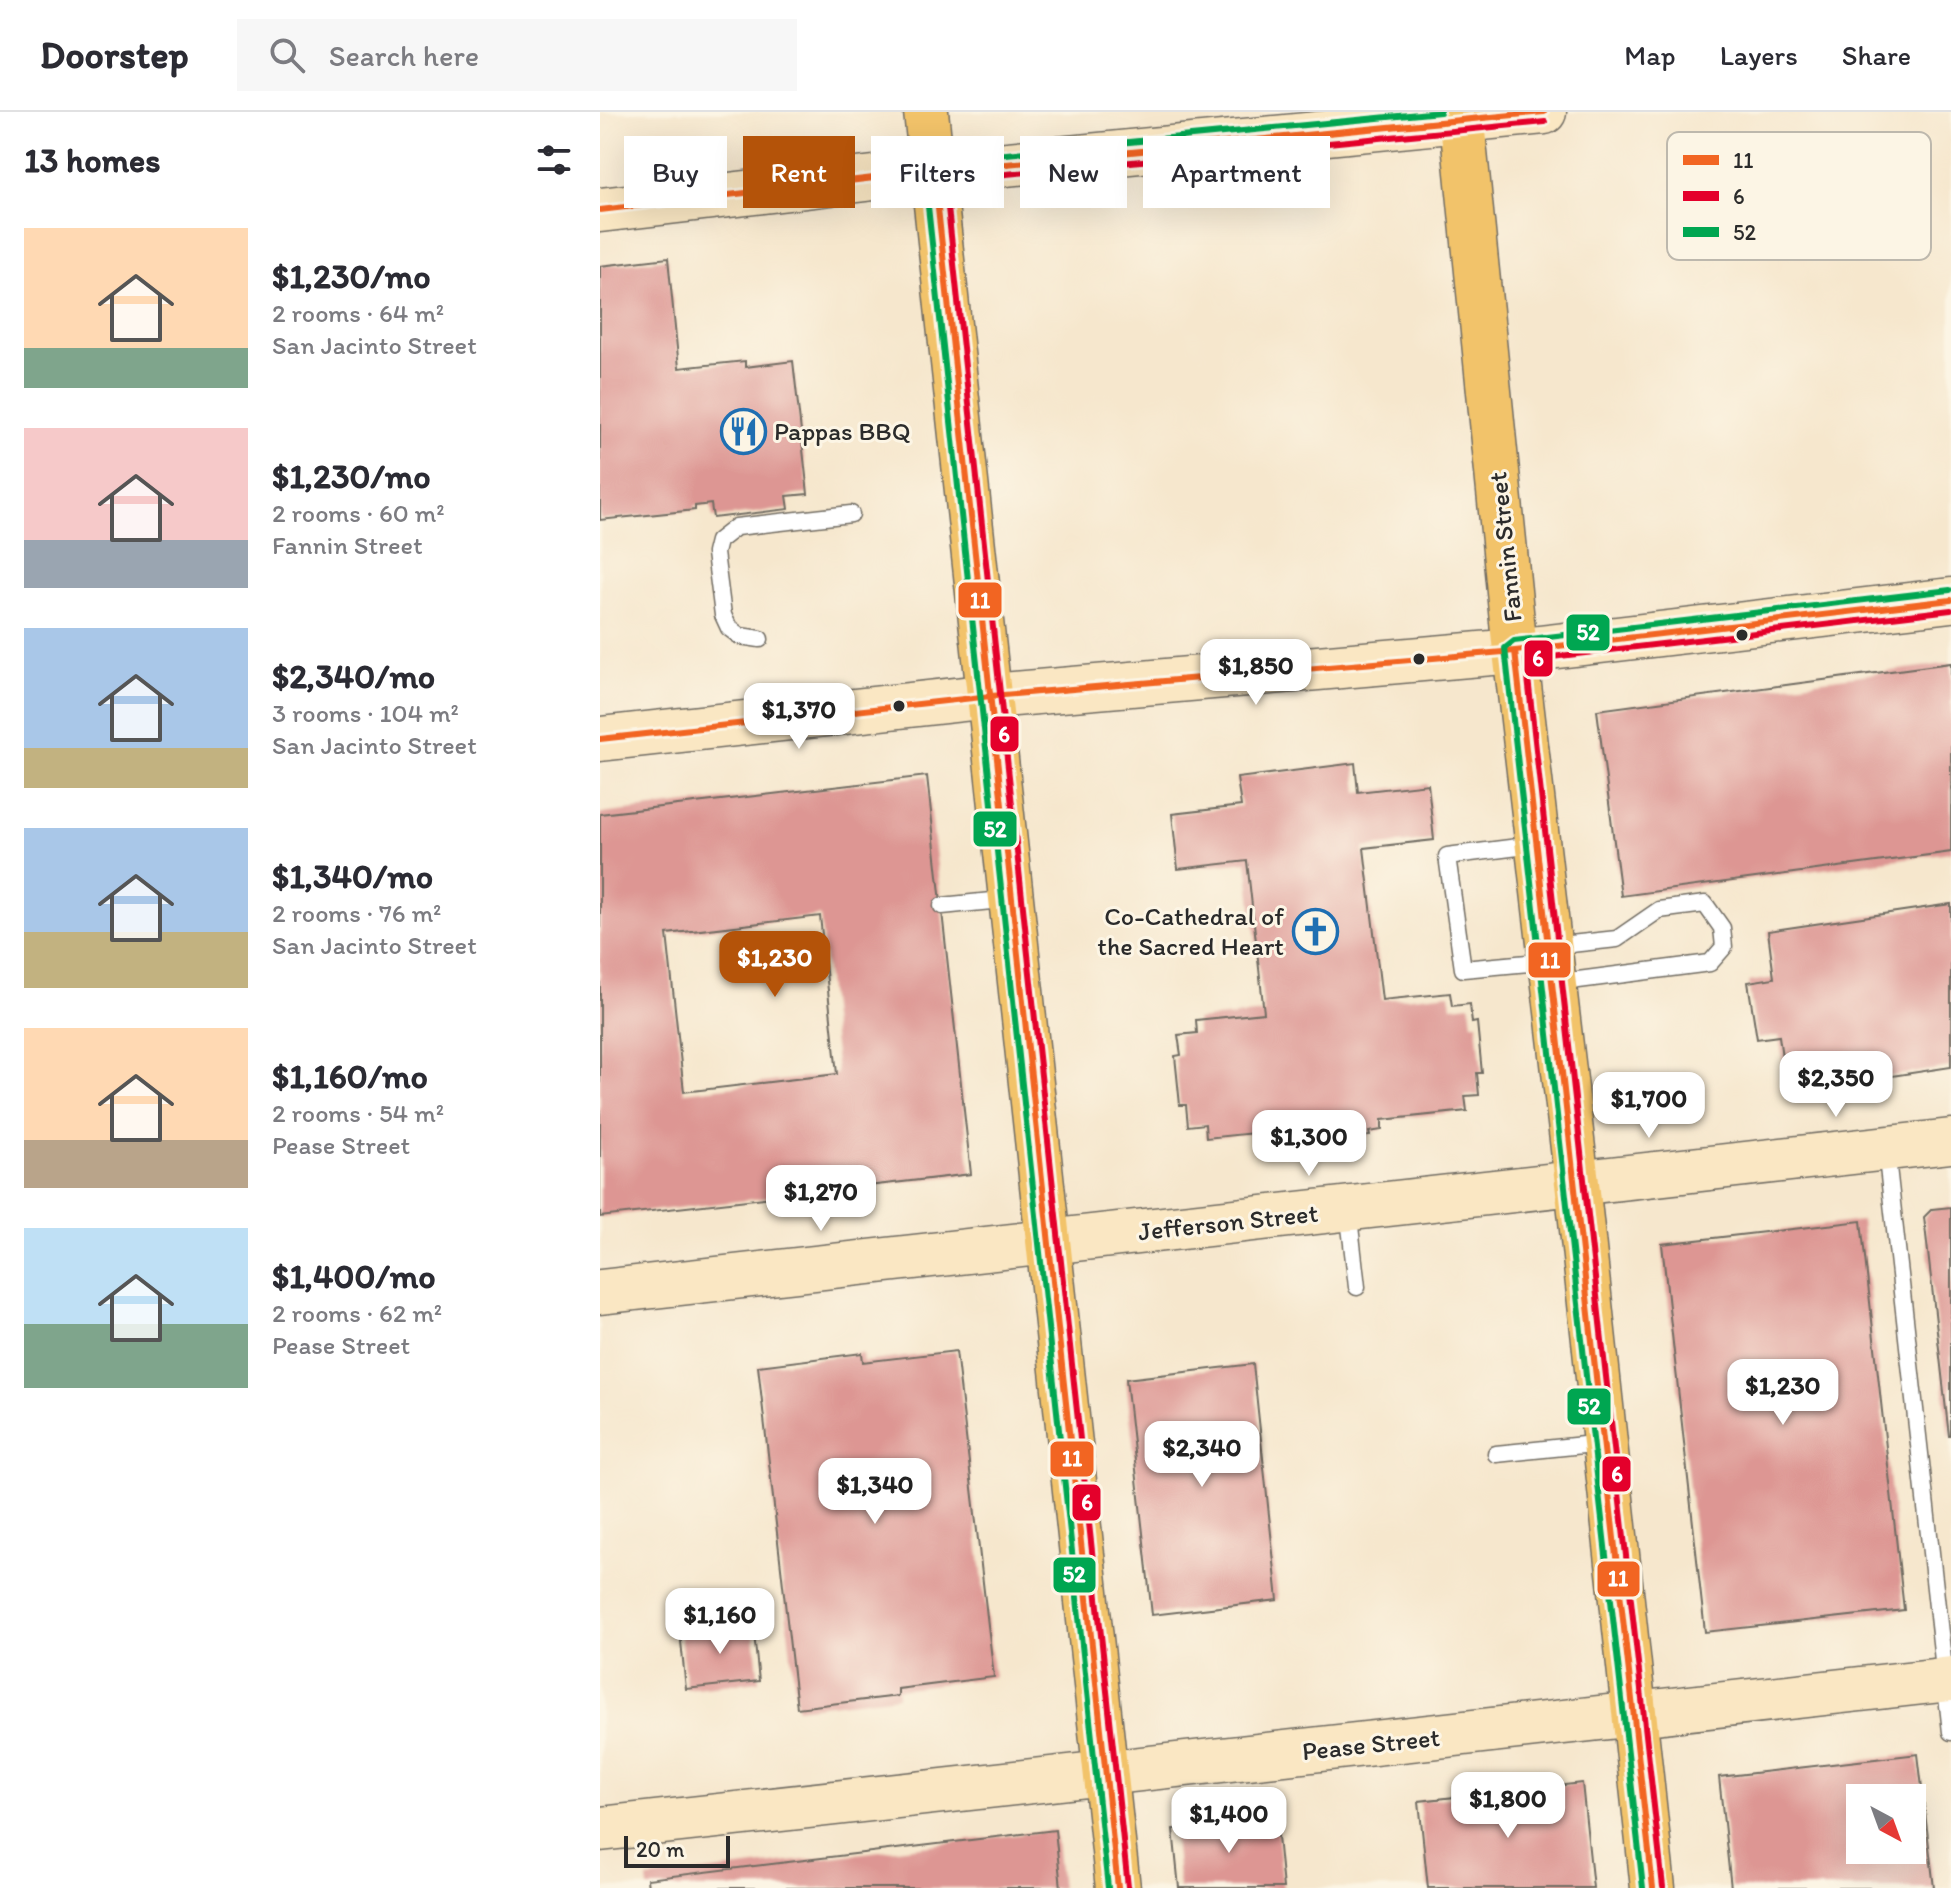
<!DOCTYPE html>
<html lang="en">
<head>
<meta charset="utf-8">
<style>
	:root { --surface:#fff; --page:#f7f7f7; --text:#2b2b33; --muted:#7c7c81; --line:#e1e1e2; --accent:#b45309 }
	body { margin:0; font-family:Itim,sans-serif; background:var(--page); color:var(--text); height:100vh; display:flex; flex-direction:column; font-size:30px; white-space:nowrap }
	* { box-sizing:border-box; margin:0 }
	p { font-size:26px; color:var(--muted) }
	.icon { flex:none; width:44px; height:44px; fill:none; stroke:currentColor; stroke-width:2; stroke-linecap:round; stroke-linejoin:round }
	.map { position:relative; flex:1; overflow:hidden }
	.sheet { display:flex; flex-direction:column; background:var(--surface); width:600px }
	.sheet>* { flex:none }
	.top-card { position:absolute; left:24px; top:24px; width:760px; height:72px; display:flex; gap:16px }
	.needle { width:52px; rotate:139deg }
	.fabs { position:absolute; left:1246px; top:1672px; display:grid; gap:16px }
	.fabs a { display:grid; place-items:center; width:80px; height:80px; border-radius:0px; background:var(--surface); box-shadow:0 8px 32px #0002; font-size:40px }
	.scale { position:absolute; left:24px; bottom:20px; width:106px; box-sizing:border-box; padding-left:8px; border:4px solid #2b2b2b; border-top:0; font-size:22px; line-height:28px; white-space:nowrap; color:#2b2b2b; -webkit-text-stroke:6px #fcf5e5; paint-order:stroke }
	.price { position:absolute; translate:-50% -68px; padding:0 18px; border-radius:16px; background:#fff; color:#222; font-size:26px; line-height:52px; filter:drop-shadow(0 2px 4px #0008) }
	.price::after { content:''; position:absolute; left:50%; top:48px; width:24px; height:18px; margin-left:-12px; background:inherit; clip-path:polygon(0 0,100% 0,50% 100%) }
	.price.on { background:var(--accent); color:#fff }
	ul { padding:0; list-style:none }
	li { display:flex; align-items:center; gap:24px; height:200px; padding:0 24px }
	li span { display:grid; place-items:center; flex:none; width:224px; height:160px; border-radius:0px; color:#555 }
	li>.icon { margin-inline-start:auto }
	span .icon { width:96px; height:96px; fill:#fffc; stroke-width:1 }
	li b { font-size:34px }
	h2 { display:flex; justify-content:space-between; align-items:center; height:96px; padding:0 24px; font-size:34px }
	.chip { padding:0 28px; border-radius:0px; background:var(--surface); box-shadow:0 8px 32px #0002; font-size:28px; line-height:72px }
	.chip.on { background:var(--accent); color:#fff }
	header { display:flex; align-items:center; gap:48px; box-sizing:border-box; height:112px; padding:0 40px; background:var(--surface); border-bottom:2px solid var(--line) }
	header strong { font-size:38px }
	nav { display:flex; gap:44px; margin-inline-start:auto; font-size:28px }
	.search { width:560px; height:72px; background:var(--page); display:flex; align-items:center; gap:20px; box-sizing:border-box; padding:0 28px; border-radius:0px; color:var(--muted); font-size:30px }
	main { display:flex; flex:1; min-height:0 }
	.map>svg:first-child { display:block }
	.building { fill:#dd9693; fill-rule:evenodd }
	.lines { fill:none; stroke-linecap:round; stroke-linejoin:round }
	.lane-casing { stroke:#726d64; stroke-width:19 }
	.secondary-casing { stroke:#726d64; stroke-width:47 }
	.primary-casing { stroke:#726d64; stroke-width:47 }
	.lane { stroke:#fff; stroke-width:16 }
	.secondary { stroke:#fae7c3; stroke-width:44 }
	.primary { stroke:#f2c36a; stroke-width:44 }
	.bus-1-casing { stroke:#fcf5e5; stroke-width:12 }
	.bus-2-casing { stroke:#fcf5e5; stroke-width:12 }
	.bus-3-casing { stroke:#fcf5e5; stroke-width:12 }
	.bus-1 { stroke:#f26522; stroke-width:6 }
	.bus-2 { stroke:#e4002b; stroke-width:6 }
	.bus-3 { stroke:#00a651; stroke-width:6 }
	.bus-dot { fill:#2b2b2b; stroke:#fcf5e5; stroke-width:3 }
	.labels { text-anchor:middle; stroke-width:6; stroke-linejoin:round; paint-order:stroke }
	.poi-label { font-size:26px; fill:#2b2b2b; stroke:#fcf5e5; text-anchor:start }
	.street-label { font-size:26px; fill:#2b2b2b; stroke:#fcf5e5 }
	.key { fill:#fcf5e5; stroke:#bdb8ad; stroke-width:2 }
	.key-label { font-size:22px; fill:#2b2b2b }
	.line-badge { stroke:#fcf5e5; stroke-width:3 }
	.badge-label { font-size:22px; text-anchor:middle; font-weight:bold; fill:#fff }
</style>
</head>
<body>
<header>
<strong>Doorstep</strong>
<div class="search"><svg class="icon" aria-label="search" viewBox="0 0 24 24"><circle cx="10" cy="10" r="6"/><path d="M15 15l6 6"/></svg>Search here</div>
<nav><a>Map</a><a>Layers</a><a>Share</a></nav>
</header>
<main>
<section class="sheet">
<h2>13 homes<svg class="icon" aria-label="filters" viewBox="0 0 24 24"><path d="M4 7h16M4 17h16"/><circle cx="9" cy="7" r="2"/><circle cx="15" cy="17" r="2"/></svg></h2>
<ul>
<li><span style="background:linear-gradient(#ffd9b3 75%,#7fa58c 0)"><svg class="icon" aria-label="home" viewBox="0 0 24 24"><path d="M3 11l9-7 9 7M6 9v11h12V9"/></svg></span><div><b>$1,230/mo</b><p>2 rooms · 64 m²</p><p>San Jacinto Street</p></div></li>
<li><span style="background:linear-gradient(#f6c9c9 70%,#9aa5b1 0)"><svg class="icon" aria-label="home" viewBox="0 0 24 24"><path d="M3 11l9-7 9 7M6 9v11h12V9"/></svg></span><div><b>$1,230/mo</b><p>2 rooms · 60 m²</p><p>Fannin Street</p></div></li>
<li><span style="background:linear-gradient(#a9c7e8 75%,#c2b280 0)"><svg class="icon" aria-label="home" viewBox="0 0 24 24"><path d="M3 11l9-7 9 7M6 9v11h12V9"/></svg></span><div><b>$2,340/mo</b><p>3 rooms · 104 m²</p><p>San Jacinto Street</p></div></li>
<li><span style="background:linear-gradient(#a9c7e8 65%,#c2b280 0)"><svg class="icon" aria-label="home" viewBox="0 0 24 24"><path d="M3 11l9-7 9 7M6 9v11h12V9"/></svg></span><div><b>$1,340/mo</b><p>2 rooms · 76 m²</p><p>San Jacinto Street</p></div></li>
<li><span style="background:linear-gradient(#ffd9b3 70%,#b9a48a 0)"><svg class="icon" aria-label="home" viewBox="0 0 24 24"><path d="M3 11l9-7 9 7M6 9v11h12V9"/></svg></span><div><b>$1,160/mo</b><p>2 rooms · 54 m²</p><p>Pease Street</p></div></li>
<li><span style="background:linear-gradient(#bfe0f5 60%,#7fa58c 0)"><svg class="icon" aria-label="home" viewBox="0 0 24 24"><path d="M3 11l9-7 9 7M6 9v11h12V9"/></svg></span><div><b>$1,400/mo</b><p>2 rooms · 62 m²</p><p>Pease Street</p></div></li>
</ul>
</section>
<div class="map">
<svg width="1351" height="1776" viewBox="0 0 1351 1776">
	<rect width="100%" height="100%" fill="#fcf5e5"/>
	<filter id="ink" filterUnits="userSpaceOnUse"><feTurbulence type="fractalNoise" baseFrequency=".0125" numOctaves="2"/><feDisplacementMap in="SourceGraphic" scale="16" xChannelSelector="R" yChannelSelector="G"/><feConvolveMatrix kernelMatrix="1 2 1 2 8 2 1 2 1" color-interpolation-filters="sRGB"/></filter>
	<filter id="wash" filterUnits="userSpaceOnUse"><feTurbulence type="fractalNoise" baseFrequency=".006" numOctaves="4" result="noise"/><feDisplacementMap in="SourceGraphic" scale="32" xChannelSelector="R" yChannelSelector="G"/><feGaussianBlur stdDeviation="1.8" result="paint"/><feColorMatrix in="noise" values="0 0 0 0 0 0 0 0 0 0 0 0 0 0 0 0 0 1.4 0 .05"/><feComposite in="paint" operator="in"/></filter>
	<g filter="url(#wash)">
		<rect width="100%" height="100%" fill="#f6e7cd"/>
		<g id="blocks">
			<g class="building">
				<polygon points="68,146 79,256 145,249 145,255 193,249 208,382 187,384 189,397 113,406 111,392 95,394 95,398 0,408 0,154"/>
				<polygon points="1351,551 1351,740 1021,784 997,598"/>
				<polygon points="755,651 758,680 828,672 834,728 764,736 782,888 850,881 852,894 870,892 872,911 877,910 882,961 877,961 879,983 865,984 867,999 782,1008 782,1018 769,1020 770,1024 708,1031 707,1026 693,1028 692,1017 606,1026 605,1012 588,1014 586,993 580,993 575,944 581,943 578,923 597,921 596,908 664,901 647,749 578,757 572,702 641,694 637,666"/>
				<path d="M327,664L371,1062L0,1105V702ZM220,804L237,962L84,980L67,822Z"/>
				<polygon points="1351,792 1351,955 1187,980 1179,924 1157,927 1148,870 1174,866 1168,819"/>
				<polygon points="1351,1095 1351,1324 1349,1324 1324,1105 1332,1097"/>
				<polygon points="1261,1109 1304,1498 1105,1520 1062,1132"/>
				<polygon points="356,1239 394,1565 298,1577 298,1584 197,1596 158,1254 262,1241 263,1250"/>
				<polygon points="653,1252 678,1488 552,1503 526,1267"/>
				<polygon points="153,1512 159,1569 86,1577 80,1520"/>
				<path d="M1318,1642L1334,1776H1131L1119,1665ZM1260,1686H1312V1738H1260Z"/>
				<polygon points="982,1671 993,1776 828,1776 819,1689"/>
				<polygon points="676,1704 683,1776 579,1776 573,1717"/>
				<polygon points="455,1718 461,1776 48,1776 47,1767"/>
			</g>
		</g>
	</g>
	<g filter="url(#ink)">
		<use href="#blocks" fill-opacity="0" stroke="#726d64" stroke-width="2"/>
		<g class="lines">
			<defs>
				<g id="lane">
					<polyline points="160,527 140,524 129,516 123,503 115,441 118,429 136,415 251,402"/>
					<polyline points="934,733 847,744 863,857 950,849"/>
					<polyline points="342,794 411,787"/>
					<polyline points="952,834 1017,827 1059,798 1105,792 1122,816 1124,835 1110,851 955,871"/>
					<polyline points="1286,1037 1351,1620"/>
					<polyline points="748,1097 757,1175"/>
					<polyline points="896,1342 1003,1331"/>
				</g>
				<g id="secondary">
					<polyline points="0,98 334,59 944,0"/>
					<polyline points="0,627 391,584 915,539 1351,488"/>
					<polyline points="0,1180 1351,1029"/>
					<polyline points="0,1717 1351,1567"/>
				</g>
				<g id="primary">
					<polyline points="326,0 518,1776"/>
					<polyline points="861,0 915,539 977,1071 1053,1776"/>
				</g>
			</defs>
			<use href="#lane" class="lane-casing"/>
			<use href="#secondary" class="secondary-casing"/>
			<use href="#primary" class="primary-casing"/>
			<use href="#lane" class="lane"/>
			<use href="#secondary" class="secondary"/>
			<use href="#primary" class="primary"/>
			<defs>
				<g id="bus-1">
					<polyline points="334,59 518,1776"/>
					<polyline points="0,98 334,59 944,0"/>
					<polyline points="915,539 1053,1776"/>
					<polyline points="0,627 391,584 915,539 1351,488"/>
				</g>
				<g id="bus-2">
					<polyline points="528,1775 345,68 945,10"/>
					<polyline points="1063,1775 926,548 1351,498"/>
				</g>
				<g id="bus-3">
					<polyline points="508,1776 324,57 333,49 840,0"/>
					<polyline points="1043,1776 905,536 914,529 1350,478"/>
				</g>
			</defs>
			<use href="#bus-1" class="bus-1-casing"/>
			<use href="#bus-2" class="bus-2-casing"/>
			<use href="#bus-3" class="bus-3-casing"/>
			<use href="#bus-1" class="bus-1"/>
			<use href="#bus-2" class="bus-2"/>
			<use href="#bus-3" class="bus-3"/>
		</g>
	</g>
	<defs>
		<symbol id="restaurant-ring" viewBox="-11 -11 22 22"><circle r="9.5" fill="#fcf5e5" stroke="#1f6fb2" stroke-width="1.5"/><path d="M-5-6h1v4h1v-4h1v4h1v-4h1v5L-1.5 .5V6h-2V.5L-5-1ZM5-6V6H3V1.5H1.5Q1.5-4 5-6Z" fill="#1f6fb2"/></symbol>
		<symbol id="church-ring" viewBox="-11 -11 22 22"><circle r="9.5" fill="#fcf5e5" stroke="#1f6fb2" stroke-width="1.5"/><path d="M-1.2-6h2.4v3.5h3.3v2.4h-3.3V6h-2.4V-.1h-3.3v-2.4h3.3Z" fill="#1f6fb2"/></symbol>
	</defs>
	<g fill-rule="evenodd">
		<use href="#restaurant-ring" x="118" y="294" width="51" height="51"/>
		<use href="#church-ring" x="690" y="794" width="51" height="51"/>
	</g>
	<g class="bus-dot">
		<circle cx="1142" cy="523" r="7"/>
		<circle cx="819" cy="547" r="7"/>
		<circle cx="299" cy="594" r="7"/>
	</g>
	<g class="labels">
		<g class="poi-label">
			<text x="174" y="328">Pappas BBQ</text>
			<text x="684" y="813" text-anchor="end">Co-Cathedral of<tspan x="684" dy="30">the Sacred Heart</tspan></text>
		</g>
		<g class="street-label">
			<text transform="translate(905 435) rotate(-96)" y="9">Fannin Street</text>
			<text transform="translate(628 1110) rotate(-6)" y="9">Jefferson Street</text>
			<text transform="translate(771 1632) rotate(-6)" y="9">Pease Street</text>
		</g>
	</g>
	<rect x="1067" y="20" width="264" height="128" rx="12" class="key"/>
	<rect x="1083" y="43" width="36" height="10" fill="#f26522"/>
	<rect x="1083" y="79" width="36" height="10" fill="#e4002b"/>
	<rect x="1083" y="115" width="36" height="10" fill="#00a651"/>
	<g class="key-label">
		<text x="1133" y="56">11</text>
		<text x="1133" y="92">6</text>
		<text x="1133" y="128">52</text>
	</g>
	<g class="line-badge">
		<rect x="357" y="469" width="46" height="38" rx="8" fill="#f26522"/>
		<rect x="965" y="501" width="46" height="39" rx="8" fill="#00a651"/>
		<rect x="923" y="527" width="31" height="39" rx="8" fill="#e4002b"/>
		<rect x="389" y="603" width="31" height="38" rx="8" fill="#e4002b"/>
		<rect x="372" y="698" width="46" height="38" rx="8" fill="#00a651"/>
		<rect x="927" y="829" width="45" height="38" rx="8" fill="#f26522"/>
		<rect x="966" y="1275" width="46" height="39" rx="8" fill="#00a651"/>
		<rect x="449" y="1328" width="46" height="38" rx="8" fill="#f26522"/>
		<rect x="1001" y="1343" width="31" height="38" rx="8" fill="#e4002b"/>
		<rect x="471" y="1371" width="31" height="39" rx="8" fill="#e4002b"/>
		<rect x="452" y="1444" width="45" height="38" rx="8" fill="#00a651"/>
		<rect x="996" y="1448" width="45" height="38" rx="8" fill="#f26522"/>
	</g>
	<g class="badge-label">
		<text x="380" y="496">11</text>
		<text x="988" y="528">52</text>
		<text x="938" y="554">6</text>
		<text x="404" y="630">6</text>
		<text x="395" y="725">52</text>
		<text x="950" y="856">11</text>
		<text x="989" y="1302">52</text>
		<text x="472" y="1354">11</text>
		<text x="1017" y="1370">6</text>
		<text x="487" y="1398">6</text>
		<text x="474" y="1470">52</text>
		<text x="1018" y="1474">11</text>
	</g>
</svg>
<div class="fabs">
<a><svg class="needle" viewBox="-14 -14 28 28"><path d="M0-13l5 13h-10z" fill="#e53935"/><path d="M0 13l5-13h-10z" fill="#7c7c81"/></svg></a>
</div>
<div class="scale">20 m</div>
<b class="price" style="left:656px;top:595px">$1,850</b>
<b class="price" style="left:199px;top:639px">$1,370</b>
<b class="price on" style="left:175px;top:887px">$1,230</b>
<b class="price" style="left:1236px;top:1007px">$2,350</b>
<b class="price" style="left:1049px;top:1028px">$1,700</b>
<b class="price" style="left:709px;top:1066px">$1,300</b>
<b class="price" style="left:221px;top:1121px">$1,270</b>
<b class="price" style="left:1183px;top:1315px">$1,230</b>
<b class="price" style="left:602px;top:1377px">$2,340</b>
<b class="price" style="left:275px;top:1414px">$1,340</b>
<b class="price" style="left:120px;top:1544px">$1,160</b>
<b class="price" style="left:908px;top:1728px">$1,800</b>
<b class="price" style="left:629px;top:1743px">$1,400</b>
<div class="top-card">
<a class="chip">Buy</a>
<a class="chip on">Rent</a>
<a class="chip">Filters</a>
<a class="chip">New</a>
<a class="chip">Apartment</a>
</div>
</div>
</main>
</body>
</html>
